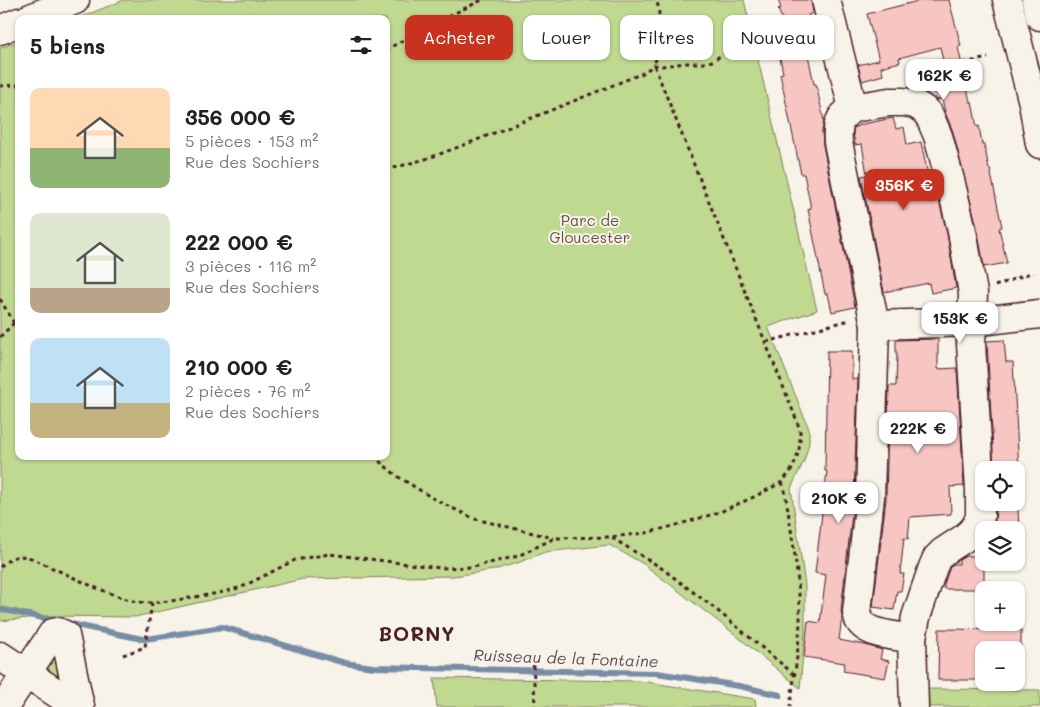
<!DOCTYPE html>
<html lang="fr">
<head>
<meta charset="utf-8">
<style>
	:root { --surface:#fff; --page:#f2f2f2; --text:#222; --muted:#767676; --accent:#c8321e }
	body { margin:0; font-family:Mali,sans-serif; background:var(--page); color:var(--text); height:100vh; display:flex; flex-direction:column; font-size:19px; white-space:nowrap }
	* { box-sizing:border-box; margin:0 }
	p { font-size:16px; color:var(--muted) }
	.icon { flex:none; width:28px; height:28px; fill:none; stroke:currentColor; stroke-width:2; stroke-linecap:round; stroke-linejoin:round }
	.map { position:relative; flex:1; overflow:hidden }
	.sheet { position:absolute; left:15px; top:15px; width:375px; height:445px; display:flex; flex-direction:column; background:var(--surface); border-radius:10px; box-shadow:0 1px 4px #0004 }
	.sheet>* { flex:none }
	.top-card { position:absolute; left:405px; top:15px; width:475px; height:45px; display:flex; gap:10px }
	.fabs { position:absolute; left:975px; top:461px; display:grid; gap:10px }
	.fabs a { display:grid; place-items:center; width:50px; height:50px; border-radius:10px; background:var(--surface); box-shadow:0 1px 4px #0004; font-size:25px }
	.price { position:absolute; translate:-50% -42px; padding:0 11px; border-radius:10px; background:#fff; color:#222; font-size:16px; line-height:32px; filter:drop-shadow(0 1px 2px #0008) }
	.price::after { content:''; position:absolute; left:50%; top:30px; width:15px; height:11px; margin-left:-8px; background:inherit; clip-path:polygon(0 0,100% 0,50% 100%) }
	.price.selected { background:var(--accent); color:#fff }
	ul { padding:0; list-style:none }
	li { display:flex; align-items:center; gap:15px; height:125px; padding:0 15px }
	li span { display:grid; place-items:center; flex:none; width:140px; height:100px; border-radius:10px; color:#555 }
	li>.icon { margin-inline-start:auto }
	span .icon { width:60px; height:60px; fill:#fffc; stroke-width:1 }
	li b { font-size:21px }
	h2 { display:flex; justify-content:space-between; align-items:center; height:60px; padding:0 15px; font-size:21px }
	.tag { padding:0 18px; border-radius:10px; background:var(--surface); box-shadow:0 1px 4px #0004; font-size:18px; line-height:45px }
	.tag.selected { background:var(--accent); color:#fff }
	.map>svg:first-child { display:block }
	.green { fill:#bfd990; stroke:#847c5e }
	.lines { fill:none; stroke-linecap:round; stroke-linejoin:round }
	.stream { stroke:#788ca6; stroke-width:6 }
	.building { fill:#f7c6c3; stroke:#4a1f2b }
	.minor-casing { stroke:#4a1f2b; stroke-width:31 }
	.path { stroke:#4a1f2b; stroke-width:3; stroke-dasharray:4 4; stroke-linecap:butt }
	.minor { stroke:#f7f3e8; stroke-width:28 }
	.labels { text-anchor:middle; stroke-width:4; stroke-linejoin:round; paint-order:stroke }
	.park-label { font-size:15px; fill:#674e44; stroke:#f7f3e8 }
	.water-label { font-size:16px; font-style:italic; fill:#5d4c5e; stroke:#f7f3e8 }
	.district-label { font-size:20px; font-weight:bold; letter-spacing:1px; fill:#4a1f2b; stroke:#f7f3e8 }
</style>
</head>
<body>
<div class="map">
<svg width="1040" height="707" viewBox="0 0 1040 707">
	<rect width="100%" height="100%" fill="#f7f3e8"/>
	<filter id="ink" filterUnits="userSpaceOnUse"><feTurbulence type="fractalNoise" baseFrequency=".02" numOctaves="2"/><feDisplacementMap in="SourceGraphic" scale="10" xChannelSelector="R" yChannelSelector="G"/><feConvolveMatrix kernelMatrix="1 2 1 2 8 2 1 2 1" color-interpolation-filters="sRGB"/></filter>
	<g filter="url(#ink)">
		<g class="green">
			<polygon points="124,0 744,0 817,310 768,327 809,429 809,443 804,461 791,488 805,585 805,630 800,688 732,632 642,563 609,545 545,552 520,562 494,570 454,576 303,579 135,617 47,616 0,621 0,48 19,41 19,456 386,456 386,19 76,19"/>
			<polygon points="56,652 64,683 49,674 48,666"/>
			<polygon points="434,678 640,681 755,699 756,707 437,707"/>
			<polygon points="928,689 1040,690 1040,707 929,707"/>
		</g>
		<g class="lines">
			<polyline class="stream" points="0,609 142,639 153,638 222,627 345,663 373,667 657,673 739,686 780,695"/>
		</g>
		<g class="building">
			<polygon points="778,0 811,0 813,13 808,15 809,18 801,21 814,84 816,84 824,121 822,131 823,145 855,307 832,312 828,294 825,294 808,209 811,208 804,174 801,174 780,74 783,73 778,48 787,46 785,38 789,37 778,9 781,8"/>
			<polygon points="922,0 949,0 961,46 958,47 970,102 972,102 977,127 979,126 982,144 984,144 989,169 990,169 1002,227 999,228 1007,263 984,267 977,227 953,132 945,112 942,99 936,100 935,99 932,82 947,79 940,47 899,58 900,62 881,67 883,75 862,81 858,65 879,60 867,14"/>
			<polygon points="893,118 896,129 904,127 907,145 921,142 930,184 935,183 936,188 947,234 956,288 931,293 929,283 884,292 861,176 867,175 862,144 855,145 853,132 854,127 858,126 858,125"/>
			<polygon points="938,339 938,369 957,368 964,486 950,487 951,514 910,517 908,539 904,538 900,574 904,574 901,591 897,591 894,610 873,607 886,499 889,386 896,386 897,354 896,354 896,340"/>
			<polygon points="1004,340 1006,362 1013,362 1019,470 994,470 987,341"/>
			<polygon points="827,351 852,351 852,379 858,379 854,496 841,610 842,617 839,640 865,645 882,650 880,659 889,661 885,678 843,671 845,663 804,657 808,621 820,623 826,575 815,573 827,471 825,471"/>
			<polygon points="1018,509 1019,530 994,530 996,510"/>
			<polygon points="966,556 984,556 984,589 944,589 944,584 950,567 953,564 959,564 959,560"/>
			<polygon points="939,629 1021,630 1021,650 984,650 984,680 938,680"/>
		</g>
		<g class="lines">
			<defs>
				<g id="minor">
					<path d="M826,0L853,108C838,117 837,126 838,142L875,325L870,497L857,612C857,613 859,619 859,620C867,635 897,636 912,638"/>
					<polyline points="1007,0 1033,103 1040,144"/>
					<polyline points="1036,0 1040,16"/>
					<polyline points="28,19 75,0"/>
					<polyline points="0,30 19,22"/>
					<polyline points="853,108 889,102 903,102 915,104 923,109 929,115 938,136 951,184 962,231 973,293 971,344 980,490 980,517 976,526 970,533 963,539 943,552 937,558 933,567 916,617 912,638 914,707"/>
					<polyline points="875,325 971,322 1040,314"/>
					<polyline points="0,656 61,696 80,706"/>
					<polyline points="4,707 53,633 58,632 65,635 80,707"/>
				</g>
			</defs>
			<use href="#minor" class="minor-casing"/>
			<g class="path">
				<polyline points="386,51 393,46 428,26 482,0"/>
				<polyline points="919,81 917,73 988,58"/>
				<polyline points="0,86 19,85"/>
				<polyline points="386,170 429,158 477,140 643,73 654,65 662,66 685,63 705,63 712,61 732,49 743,45 810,29"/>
				<polyline points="995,286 1033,272"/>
				<polyline points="0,299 14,323"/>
				<polyline points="0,337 19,318"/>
				<polyline points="766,342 850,320"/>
				<polyline points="373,456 397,476 434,499 475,519 554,538"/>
				<path d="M782,482L785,491C791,532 800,578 800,620C799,649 794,678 790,707"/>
				<polyline points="612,538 660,567 713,607 795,675"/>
				<path d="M0,567C11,557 17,554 31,558L94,587L123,598L138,602L152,603L177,600L219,593L242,587L295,560L329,554L440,568L473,567L518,556L555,538L611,537L646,533L677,525L720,512L756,496L782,482L791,471L796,460L800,445V432L797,421L654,65C663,39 661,26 657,0"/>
				<polyline points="123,655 145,647 152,603"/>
				<polyline points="533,657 535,707"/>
			</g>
			<use href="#minor" class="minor"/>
		</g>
	</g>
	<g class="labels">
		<g class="park-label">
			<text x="590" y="226">Parc de<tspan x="590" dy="17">Gloucester</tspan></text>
		</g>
		<g class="water-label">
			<text transform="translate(566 658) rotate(2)" y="6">Ruisseau de la Fontaine</text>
		</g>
		<g class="district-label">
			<text x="417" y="641">BORNY</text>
		</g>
	</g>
</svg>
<div class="fabs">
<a><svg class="icon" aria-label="locate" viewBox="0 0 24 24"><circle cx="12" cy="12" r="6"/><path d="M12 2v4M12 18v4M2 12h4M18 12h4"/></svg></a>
<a><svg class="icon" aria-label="layers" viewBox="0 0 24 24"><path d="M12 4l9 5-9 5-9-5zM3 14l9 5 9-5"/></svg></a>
<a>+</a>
<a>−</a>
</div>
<b class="price" style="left:944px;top:101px">162K €</b>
<b class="price selected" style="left:904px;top:211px">356K €</b>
<b class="price" style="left:960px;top:344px">153K €</b>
<b class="price" style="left:918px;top:454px">222K €</b>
<b class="price" style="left:839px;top:524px">210K €</b>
<div class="top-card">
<a class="tag selected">Acheter</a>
<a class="tag">Louer</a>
<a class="tag">Filtres</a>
<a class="tag">Nouveau</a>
</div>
<section class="sheet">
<h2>5 biens<svg class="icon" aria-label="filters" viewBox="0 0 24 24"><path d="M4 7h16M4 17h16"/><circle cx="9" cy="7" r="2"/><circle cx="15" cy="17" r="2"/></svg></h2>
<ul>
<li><span style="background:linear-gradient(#ffd9b3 60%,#8fb573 0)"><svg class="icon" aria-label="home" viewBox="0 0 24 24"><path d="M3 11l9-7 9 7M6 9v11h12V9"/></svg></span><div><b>356 000 €</b><p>5 pièces · 153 m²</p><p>Rue des Sochiers</p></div></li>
<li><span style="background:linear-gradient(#dfe7d0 75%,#b9a48a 0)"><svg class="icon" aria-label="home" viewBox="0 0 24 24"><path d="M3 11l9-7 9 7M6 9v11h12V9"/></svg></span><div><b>222 000 €</b><p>3 pièces · 116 m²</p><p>Rue des Sochiers</p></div></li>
<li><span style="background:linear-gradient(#bfe0f5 65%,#c2b280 0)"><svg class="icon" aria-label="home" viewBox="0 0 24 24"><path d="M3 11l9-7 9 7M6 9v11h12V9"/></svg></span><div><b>210 000 €</b><p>2 pièces · 76 m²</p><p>Rue des Sochiers</p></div></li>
</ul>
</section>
</div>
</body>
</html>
